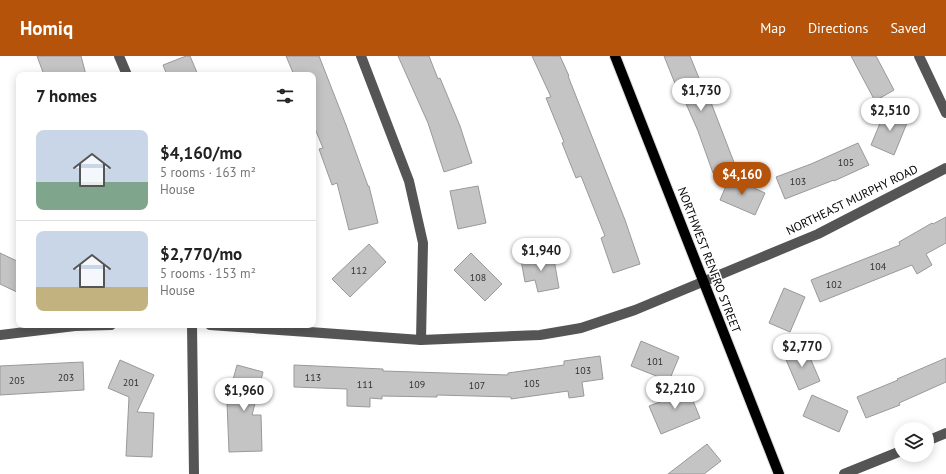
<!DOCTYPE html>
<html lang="en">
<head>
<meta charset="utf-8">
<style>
	:root { --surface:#fff; --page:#f2f2f2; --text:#222; --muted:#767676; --line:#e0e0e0; --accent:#b45309 }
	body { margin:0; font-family:"PT Sans",sans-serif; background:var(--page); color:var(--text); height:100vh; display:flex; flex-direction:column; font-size:15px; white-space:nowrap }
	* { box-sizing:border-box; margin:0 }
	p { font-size:13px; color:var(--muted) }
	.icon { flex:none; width:22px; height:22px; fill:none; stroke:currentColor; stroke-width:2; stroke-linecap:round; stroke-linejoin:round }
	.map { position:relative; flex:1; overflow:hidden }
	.sheet { position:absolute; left:16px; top:16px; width:300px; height:256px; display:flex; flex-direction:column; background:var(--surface); border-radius:8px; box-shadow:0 2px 10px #0003 }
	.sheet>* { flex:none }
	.controls { position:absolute; left:894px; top:366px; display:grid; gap:8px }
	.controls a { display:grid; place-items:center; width:40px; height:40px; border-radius:50%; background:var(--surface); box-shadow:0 2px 10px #0003; font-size:20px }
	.price { position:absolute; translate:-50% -34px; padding:0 9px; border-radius:14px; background:#fff; color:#222; font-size:13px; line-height:26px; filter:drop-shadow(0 1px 2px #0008) }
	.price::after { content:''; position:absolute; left:50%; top:24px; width:12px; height:9px; margin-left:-6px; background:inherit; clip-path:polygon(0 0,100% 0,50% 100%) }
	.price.on { background:var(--accent); color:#fff }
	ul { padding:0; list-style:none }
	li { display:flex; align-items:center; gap:12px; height:100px; padding:0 20px }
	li+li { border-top:1px solid var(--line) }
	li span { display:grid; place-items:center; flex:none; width:112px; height:80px; border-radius:8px; color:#555 }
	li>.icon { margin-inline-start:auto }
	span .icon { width:48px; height:48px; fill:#fffc; stroke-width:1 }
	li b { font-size:17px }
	h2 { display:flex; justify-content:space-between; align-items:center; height:48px; padding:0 20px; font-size:17px }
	header { display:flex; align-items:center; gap:24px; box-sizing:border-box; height:56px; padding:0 20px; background:var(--accent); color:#fff }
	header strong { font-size:19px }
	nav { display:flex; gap:22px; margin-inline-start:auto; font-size:14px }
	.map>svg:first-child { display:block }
	.building { fill:#c4c4c4; stroke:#999 }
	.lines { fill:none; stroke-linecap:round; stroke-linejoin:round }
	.major-casing { stroke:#dbdbdb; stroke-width:12 }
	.minor { stroke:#555; stroke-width:10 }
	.major { stroke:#000; stroke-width:10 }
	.labels { text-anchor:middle; stroke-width:3; stroke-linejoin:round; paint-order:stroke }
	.number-label { font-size:10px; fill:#313131 }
	.street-label { font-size:12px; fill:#000; stroke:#fff }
</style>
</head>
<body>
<header>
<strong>Homiq</strong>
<nav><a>Map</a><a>Directions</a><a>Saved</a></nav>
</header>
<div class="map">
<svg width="946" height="418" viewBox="0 0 946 418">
	<rect width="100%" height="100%" fill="#fff"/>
	<g class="building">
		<polygon points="37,0 81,0 86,19 44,19"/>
		<polygon points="186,0 190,0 198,19 167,19 163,9"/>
		<polygon points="286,0 319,0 346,69 368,130 369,130 378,167 349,174 337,127 332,129 319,93 323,92 313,68 313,19 294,19"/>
		<polygon points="398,0 429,0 438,23 440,22 460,70 472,107 444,116 428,67"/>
		<polygon points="532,0 560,0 569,20 568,20 625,164 640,208 613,217 601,182 605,180 581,120 576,122 562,87 564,86 546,42 551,41"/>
		<polygon points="664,0 690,0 703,32 705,31 735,109 713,117 698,75 680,34 678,35"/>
		<polygon points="851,0 876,0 894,34 875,45"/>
		<polygon points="886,53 909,62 894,99 871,89"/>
		<polygon points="858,87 869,109 834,125 834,124 785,143 776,121 811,108"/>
		<polygon points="730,121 765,137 755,159 720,144"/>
		<polygon points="478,130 486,167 458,173 450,135"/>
		<polygon points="946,161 946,187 926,198 932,209 917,218 912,209 820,246 811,224 900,189 899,186 932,167 933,168"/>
		<polygon points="369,188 386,206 350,241 332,223"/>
		<polygon points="0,197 19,206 19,237 0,228"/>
		<polygon points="471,197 502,228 485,245 454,214"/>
		<polygon points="553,198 559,232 538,236 535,224 525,226 521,204"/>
		<polygon points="784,232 805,241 790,276 769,267"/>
		<polygon points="641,285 679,301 669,325 631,310"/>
		<polygon points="805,290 820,325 799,334 784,299"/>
		<polygon points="600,300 603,323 582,326 584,340 569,342 568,335 511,343 511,341 437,339 437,341 382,340 382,343 370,342 370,351 347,350 347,333 294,331 294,309 383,313 383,315 508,319 508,317 564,309 564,305"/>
		<polygon points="946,302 946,326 899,347 900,349 866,362 857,341 898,324 897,323"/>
		<polygon points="120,304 154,319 137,356 154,357 152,401 126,400 129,341 108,332"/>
		<polygon points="83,306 84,334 0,339 0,310"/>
		<polygon points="237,309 263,316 252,359 261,359 262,395 229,396 227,346"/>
		<polygon points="687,330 700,362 661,378 649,350 665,344 664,339"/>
		<polygon points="812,339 848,355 839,376 803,360"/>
		<polygon points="707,388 721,405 704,418 668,418"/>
	</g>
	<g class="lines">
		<defs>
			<polyline id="major" points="615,0 779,418"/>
		</defs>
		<use href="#major" class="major-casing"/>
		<g class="minor">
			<polyline points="119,0 127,19"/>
			<polyline points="361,0 409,125 423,187 421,284"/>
			<polyline points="919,0 946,57"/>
			<polyline points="192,269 194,418"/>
			<polyline points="210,269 421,284 540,279 581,272 635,254 818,178 946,112"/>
			<polyline points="0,279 75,270 111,269"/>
			<polyline points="927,385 946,377"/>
			<polyline points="844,418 901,395"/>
		</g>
		<use href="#major" class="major"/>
	</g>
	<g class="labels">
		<g class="number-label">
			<text x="846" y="110">105</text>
			<text x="798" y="129">103</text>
			<text x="878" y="214">104</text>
			<text x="359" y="218">112</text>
			<text x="478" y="225">108</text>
			<text x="834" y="232">102</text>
			<text x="655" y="309">101</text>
			<text x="583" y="318">103</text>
			<text x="66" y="325">203</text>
			<text x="313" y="325">113</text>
			<text x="17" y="328">205</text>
			<text x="131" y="330">201</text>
			<text x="532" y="331">105</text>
			<text x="365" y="332">111</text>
			<text x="417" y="332">109</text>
			<text x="477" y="333">107</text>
		</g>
		<g class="street-label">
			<text transform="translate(852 144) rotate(-26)" y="4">NORTHEAST MURPHY ROAD</text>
			<text transform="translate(709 204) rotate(69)" y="4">NORTHWEST RENFRO STREET</text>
		</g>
	</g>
</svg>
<div class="controls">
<a><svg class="icon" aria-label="layers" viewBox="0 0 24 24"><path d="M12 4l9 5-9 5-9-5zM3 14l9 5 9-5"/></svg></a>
</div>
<b class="price" style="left:701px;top:56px">$1,730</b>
<b class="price" style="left:890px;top:76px">$2,510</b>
<b class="price on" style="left:742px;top:140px">$4,160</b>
<b class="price" style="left:541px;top:216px">$1,940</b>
<b class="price" style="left:802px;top:312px">$2,770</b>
<b class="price" style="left:675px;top:354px">$2,210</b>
<b class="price" style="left:244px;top:356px">$1,960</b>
<section class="sheet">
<h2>7 homes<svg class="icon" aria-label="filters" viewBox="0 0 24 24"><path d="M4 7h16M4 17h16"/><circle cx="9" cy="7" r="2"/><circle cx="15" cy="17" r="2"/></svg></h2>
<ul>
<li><span style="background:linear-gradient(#c9d6e8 65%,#7fa58c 0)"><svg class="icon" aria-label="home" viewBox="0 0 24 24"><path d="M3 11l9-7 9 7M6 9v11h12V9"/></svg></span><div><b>$4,160/mo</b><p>5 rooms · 163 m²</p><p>House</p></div></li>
<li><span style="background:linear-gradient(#c9d6e8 70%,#c2b280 0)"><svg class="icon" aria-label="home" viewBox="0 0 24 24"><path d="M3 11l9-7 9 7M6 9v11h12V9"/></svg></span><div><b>$2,770/mo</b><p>5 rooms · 153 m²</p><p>House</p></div></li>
</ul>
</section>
</div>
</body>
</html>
